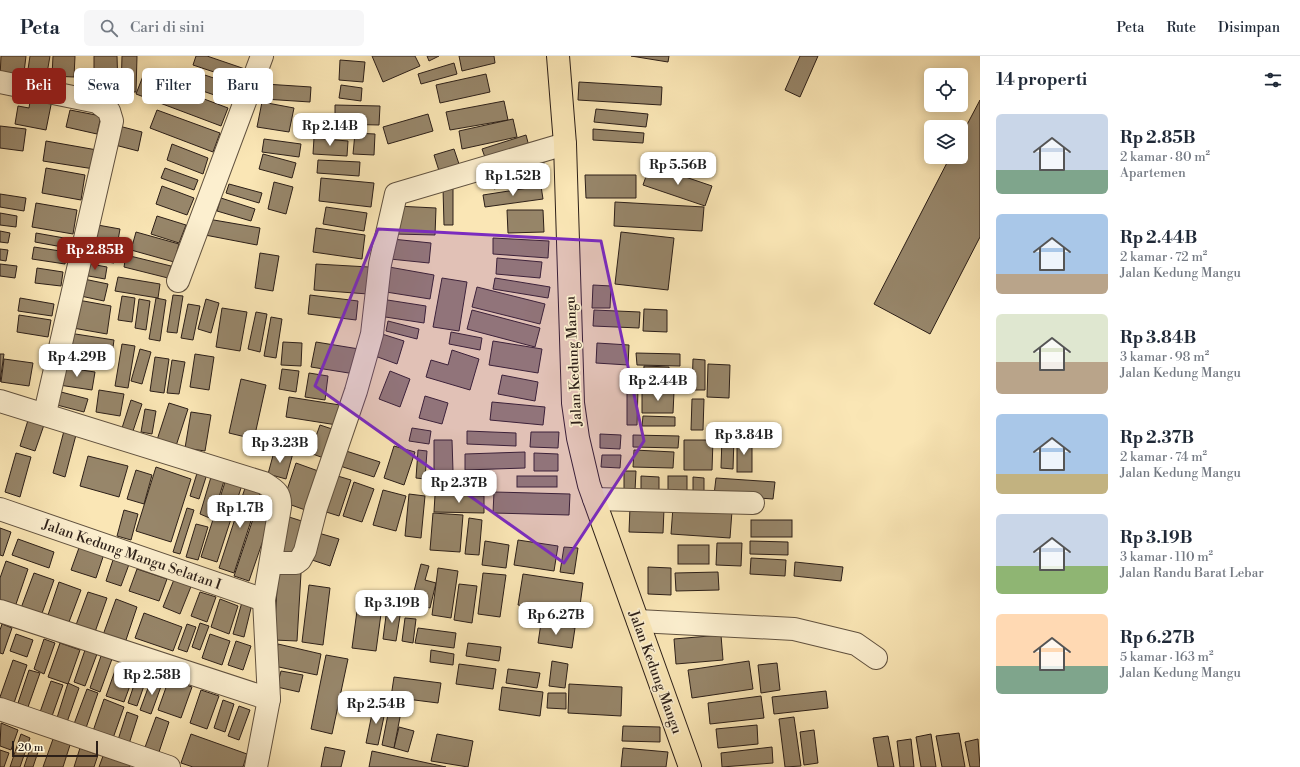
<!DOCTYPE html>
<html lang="id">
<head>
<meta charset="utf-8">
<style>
	:root { --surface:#fff; --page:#f6f6f7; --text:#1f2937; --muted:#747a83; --line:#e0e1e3; --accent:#8f2418 }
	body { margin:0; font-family:"Libre Bodoni",serif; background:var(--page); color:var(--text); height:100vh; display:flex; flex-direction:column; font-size:15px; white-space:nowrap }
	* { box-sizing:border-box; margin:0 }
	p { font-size:13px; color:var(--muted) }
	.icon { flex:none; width:22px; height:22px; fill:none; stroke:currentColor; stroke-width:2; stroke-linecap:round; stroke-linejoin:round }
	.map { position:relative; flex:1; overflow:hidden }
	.details { display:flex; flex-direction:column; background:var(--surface); width:320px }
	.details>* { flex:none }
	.banner { position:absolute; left:12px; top:12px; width:380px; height:36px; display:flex; gap:8px }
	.fabs { position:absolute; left:924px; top:12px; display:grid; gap:8px }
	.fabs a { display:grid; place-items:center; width:44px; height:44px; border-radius:6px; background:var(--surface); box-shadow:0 2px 10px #0003; font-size:20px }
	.scale { position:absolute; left:12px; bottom:10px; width:86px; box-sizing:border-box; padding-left:4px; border:2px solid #2c1f18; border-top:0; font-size:11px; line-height:14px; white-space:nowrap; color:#2c1f18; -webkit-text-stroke:3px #fcefcf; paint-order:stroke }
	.price { position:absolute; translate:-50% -34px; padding:0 9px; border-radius:8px; background:#fff; color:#222; font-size:13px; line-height:26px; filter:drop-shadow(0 1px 2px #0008) }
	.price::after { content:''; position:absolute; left:50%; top:24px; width:12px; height:9px; margin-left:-6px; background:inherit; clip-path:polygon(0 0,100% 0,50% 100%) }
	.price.selected { background:var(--accent); color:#fff }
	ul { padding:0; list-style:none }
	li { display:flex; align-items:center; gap:12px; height:100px; padding:0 16px }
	li span { display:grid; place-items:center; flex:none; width:112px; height:80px; border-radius:6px; color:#555 }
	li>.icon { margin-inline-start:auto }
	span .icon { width:48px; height:48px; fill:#fffc; stroke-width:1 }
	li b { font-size:17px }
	h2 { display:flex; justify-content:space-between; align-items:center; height:48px; padding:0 16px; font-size:17px }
	.tag { padding:0 14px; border-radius:6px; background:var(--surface); box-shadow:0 2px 10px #0003; font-size:14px; line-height:36px }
	.tag.selected { background:var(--accent); color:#fff }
	header { display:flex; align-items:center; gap:24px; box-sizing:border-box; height:56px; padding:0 20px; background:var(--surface); border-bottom:1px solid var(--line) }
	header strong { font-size:19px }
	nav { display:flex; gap:22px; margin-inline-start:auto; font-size:14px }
	.search { width:280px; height:36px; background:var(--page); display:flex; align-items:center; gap:10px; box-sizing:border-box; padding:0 14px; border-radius:6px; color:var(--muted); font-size:15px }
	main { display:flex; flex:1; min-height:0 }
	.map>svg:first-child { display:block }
	.building { fill:#97866a; stroke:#2c1f18 }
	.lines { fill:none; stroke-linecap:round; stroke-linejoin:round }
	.minor-casing { stroke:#60513f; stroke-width:24 }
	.major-casing { stroke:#2c1f18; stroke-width:24 }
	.minor { stroke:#fcefcf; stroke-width:22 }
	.major { stroke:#fae6b5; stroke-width:22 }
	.marked { fill:#7b2cbf; fill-opacity:0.2; stroke:#7b2cbf; stroke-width:3; stroke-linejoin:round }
	.labels { text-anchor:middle; stroke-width:3.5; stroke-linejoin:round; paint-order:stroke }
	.street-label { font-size:14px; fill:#2c1f18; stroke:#fcefcf }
</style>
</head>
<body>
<header>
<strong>Peta</strong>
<div class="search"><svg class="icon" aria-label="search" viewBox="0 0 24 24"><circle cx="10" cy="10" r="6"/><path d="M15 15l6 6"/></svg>Cari di sini</div>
<nav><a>Peta</a><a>Rute</a><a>Disimpan</a></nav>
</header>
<main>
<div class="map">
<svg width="980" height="711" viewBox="0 0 980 711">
	<rect width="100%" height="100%" fill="#fae6b5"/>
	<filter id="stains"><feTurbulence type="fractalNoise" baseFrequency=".005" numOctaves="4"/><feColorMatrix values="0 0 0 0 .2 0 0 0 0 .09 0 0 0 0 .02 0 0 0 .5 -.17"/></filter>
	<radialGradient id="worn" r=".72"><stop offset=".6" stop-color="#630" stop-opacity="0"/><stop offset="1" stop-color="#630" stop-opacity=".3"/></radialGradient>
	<g class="building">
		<polygon points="1,0 26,0 23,25 0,22"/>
		<polygon points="30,0 50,0 46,23 27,20"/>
		<polygon points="53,0 75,0 74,21 52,20"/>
		<polygon points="94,0 117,0 118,31 94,31"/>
		<polygon points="122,0 137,0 136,36 121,36"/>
		<polygon points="196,0 207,0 248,14 244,26 193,9"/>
		<polygon points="372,0 415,0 420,10 383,26"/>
		<polygon points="427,0 439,0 429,5"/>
		<polygon points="459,0 494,0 495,7 462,15"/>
		<polygon points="631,0 669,0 668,6"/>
		<polygon points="800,0 818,0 800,41 785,34"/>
		<polygon points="340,4 365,6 363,26 339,24"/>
		<polygon points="454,7 457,18 421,28 418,18"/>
		<polygon points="193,15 240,31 235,46 188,30"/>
		<polygon points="486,18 490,36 440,47 436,29"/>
		<polygon points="143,20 228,52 221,70 136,38"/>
		<polygon points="579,26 662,31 661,49 578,44"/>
		<polygon points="265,28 311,31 310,46 264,43"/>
		<polygon points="341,29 362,32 361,45 339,42"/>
		<polygon points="31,40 52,44 46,74 15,68 18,50 29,52"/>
		<polygon points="980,44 980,181 930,278 874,248 950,101 961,101 961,80"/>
		<polygon points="504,45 508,64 450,74 446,56"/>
		<polygon points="262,46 294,52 289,76 257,71"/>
		<polygon points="335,49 380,50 379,69 335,68"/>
		<polygon points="596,53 648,58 646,71 594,66"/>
		<polygon points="70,54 101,60 97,78 66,71"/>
		<polygon points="157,54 220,77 213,96 150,72"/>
		<polygon points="428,58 433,75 388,88 383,71"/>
		<polygon points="513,63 517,81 462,93 459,75"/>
		<polygon points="0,70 26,73 23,95 0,92"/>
		<polygon points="119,70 142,76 138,95 115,89"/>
		<polygon points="593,73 644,77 643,87 593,84"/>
		<polygon points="355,77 375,78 374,99 353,98"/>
		<polygon points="526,79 530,94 487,107 482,93"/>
		<polygon points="314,82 348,85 347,100 313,98"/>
		<polygon points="264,83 301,88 299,101 262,96"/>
		<polygon points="46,85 97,94 94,113 43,105"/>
		<polygon points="172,88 208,102 203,118 167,104"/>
		<polygon points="454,93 460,111 440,118 434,99"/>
		<polygon points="263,98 296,107 292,122 259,113"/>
		<polygon points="542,100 547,118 494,133 489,116"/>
		<polygon points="318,104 360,106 359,120 317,117"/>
		<polygon points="650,109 712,130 705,150 643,129"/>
		<polygon points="46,112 85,119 81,144 42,137"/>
		<polygon points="165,112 198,124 194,134 161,122"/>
		<polygon points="585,119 636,119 636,142 586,142"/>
		<polygon points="321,122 374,127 371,151 319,145"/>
		<polygon points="274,126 293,131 286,158 268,153"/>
		<polygon points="229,128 262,137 259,147 226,137"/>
		<polygon points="162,130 194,142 187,159 156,148"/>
		<polygon points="541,130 543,143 485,151 483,139"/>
		<polygon points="443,132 453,132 453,169 444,169"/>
		<polygon points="0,138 26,142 24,155 0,151"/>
		<polygon points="221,142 255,153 251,165 217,155"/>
		<polygon points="615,146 704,151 702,175 614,170"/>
		<polygon points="36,147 77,154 73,178 32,171"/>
		<polygon points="396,150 436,152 435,179 395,178"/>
		<polygon points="326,151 367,157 364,175 323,168"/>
		<polygon points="507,154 543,154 544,176 508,177"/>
		<polygon points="0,157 17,160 16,171 0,169"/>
		<polygon points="157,160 186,169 179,187 151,178"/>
		<polygon points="208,163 260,172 257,189 205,179"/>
		<polygon points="92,168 120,173 114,207 87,203"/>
		<polygon points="316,172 365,179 362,203 313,196"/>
		<polygon points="0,175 10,177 8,187 0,186"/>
		<polygon points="136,176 179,188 174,206 131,194"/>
		<polygon points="621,176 674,182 668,234 615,228"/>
		<polygon points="36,177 70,183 68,192 35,186"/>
		<polygon points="493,182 549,185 548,202 493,198"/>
		<polygon points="392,183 431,187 429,207 390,203"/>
		<polygon points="34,191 67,196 65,208 32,203"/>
		<polygon points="0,193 8,194 6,205 0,204"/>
		<polygon points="260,197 279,200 273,235 255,232"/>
		<polygon points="126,199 171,210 168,222 124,211"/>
		<polygon points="497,202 542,206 540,222 496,218"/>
		<polygon points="85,207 107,211 105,223 83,219"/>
		<polygon points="0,208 17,210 15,222 0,220"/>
		<polygon points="316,208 369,211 368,238 314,234"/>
		<polygon points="389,211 434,219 430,243 386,236"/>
		<polygon points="37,212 63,216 61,230 35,227"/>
		<polygon points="118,221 160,228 158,242 115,235"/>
		<polygon points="79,222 108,228 104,245 76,239"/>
		<polygon points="442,222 467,226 459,275 433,271"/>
		<polygon points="495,222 550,231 548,242 493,233"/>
		<polygon points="593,229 611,230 610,252 592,252"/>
		<polygon points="477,231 545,248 540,268 472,251"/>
		<polygon points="173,239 183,240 177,277 167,276"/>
		<polygon points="310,239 358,245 356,264 308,258"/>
		<polygon points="122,240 135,242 132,266 118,264"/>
		<polygon points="20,242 54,248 52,260 18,255"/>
		<polygon points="156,242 166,244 160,285 149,283"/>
		<polygon points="139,243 150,245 146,274 135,272"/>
		<polygon points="206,243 219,247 211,277 198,273"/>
		<polygon points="381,243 426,250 424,267 379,260"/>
		<polygon points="78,244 111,250 107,278 73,272"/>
		<polygon points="188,248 200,250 193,284 181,282"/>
		<polygon points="222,252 247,256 240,295 216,291"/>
		<polygon points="644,253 667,254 667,276 643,275"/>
		<polygon points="472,254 540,272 535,291 467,273"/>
		<polygon points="594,254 640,256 639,272 593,270"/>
		<polygon points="256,256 267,258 260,296 248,293"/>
		<polygon points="19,259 51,264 48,281 17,276"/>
		<polygon points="271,261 282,263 276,302 264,300"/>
		<polygon points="388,265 419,273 417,283 386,275"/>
		<polygon points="451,276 482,282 480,294 449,288"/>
		<polygon points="69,277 114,284 110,313 64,306"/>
		<polygon points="382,278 404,285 397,308 375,300"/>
		<polygon points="493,285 542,293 538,317 489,309"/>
		<polygon points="283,286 302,287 301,310 281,309"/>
		<polygon points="316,286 359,293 355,318 311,311"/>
		<polygon points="597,287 629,289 628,309 596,307"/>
		<polygon points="122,288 135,290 128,332 115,330"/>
		<polygon points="140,293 151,296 142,328 131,325"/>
		<polygon points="452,294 479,303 470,334 426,321 431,304 448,309"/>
		<polygon points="636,297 680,298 680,310 637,309"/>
		<polygon points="0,298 4,298 0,326"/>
		<polygon points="195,298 214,301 209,334 190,331"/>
		<polygon points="155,301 169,303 164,337 150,335"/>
		<polygon points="4,303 33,307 29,330 1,326"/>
		<polygon points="693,303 705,304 705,334 692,334"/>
		<polygon points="172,304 185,306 179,338 167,337"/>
		<polygon points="708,308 730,309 729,342 707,341"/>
		<polygon points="644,310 669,311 668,331 643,330"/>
		<polygon points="61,311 95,316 92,334 59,329"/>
		<polygon points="282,313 299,315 296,336 279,333"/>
		<polygon points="390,315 410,323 400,351 379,343"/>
		<polygon points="309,317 328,320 325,344 305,341"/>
		<polygon points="502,319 538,326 535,345 498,338"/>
		<polygon points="241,323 266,329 254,383 229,377"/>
		<polygon points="627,332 638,333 637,369 627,369"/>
		<polygon points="99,334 124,338 120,360 96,356"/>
		<polygon points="61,336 88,343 84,356 57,349"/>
		<polygon points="642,336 674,336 673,357 642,357"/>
		<polygon points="425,340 448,347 442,368 419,362"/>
		<polygon points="289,341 340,349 337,369 286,361"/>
		<polygon points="692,343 704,343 703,374 691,374"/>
		<polygon points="131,344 142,348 133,375 122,372"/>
		<polygon points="492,346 545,351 543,369 490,364"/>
		<polygon points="169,347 188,353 176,390 157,384"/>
		<polygon points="145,353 156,355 152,378 141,376"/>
		<polygon points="191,356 211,359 205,395 185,392"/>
		<polygon points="643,360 675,361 675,370 642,370"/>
		<polygon points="29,361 45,366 35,395 20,390"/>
		<polygon points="320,369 338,375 329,404 310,397"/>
		<polygon points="65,371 77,375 65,421 53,417"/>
		<polygon points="412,372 431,375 429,388 409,385"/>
		<polygon points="467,375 516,377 516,390 467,388"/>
		<polygon points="531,376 559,376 558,392 530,391"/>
		<polygon points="600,378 621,379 620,393 600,392"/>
		<polygon points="633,379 679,380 678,392 633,391"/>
		<polygon points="722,381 734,382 733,413 721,412"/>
		<polygon points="434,384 452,384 453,415 434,415"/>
		<polygon points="684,384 713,384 712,414 684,414"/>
		<rect x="737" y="385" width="15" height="31"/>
		<polygon points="394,390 415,396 404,429 384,422"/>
		<polygon points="275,392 293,397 286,423 268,418"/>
		<polygon points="343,394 380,406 374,421 337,409"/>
		<polygon points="418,394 427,395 425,423 416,422"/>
		<polygon points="634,394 674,396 673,412 633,411"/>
		<polygon points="525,396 525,412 465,414 465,398"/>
		<polygon points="16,397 31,401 20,441 5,436"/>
		<polygon points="534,397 558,398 558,415 534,415"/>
		<polygon points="602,399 621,399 620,412 601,411"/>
		<polygon points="88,400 128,410 119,441 80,430"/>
		<polygon points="296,407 321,416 308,455 283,446"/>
		<polygon points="156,411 191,423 171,486 136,475"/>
		<polygon points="136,414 152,419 144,448 127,443"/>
		<polygon points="198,414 207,418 199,443 190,440"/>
		<polygon points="624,415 636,415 635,435 624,434"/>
		<polygon points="331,418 351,424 339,460 320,454"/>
		<rect x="517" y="420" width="40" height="11"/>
		<polygon points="641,420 659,421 659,438 641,438"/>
		<rect x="668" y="420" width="19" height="20"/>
		<polygon points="211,421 224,425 212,463 200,458"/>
		<polygon points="472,421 473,435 445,437 444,422"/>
		<polygon points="693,421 704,422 704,443 693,443"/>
		<polygon points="716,422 775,426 773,443 714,439"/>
		<polygon points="226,423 242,429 217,506 201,501"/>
		<polygon points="354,426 374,433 362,466 343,460"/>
		<polygon points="246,429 261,434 234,517 219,512"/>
		<polygon points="383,434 406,440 396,475 373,469"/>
		<polygon points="262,436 278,441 249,525 234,520"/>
		<polygon points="494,436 570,438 569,459 493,457"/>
		<polygon points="409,438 425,440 421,482 405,480"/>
		<polygon points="435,439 484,440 484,457 434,456"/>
		<polygon points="630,451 664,453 663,477 629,476"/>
		<polygon points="673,451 732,455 730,482 671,478"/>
		<polygon points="187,452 194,454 180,498 173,496"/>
		<polygon points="124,454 138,458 131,484 117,480"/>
		<polygon points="433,457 463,459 460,496 430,494"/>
		<polygon points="286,460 308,467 297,503 275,496"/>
		<polygon points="469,462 482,464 479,499 465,498"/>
		<rect x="751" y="464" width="41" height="17"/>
		<polygon points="196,468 208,471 198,504 186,501"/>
		<polygon points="0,472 11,476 3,500 0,499"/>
		<polygon points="315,476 339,483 330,510 306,502"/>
		<polygon points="18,483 54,496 49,512 12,499"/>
		<polygon points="518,484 558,490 554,515 514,509"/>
		<polygon points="485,485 509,489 506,512 482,509"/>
		<polygon points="750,485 788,486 788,499 750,498"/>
		<polygon points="717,487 742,487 741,510 716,509"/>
		<polygon points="80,489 104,498 96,522 71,514"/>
		<rect x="678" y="489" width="31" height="19"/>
		<polygon points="564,491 578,492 574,518 560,516"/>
		<polygon points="115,498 131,503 121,530 106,525"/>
		<polygon points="751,502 786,504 785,520 750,518"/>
		<polygon points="6,505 28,513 15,551 0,546 0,522"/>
		<polygon points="795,506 843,511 841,525 794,520"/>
		<polygon points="421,508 429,510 425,524 436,527 430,552 411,547"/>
		<polygon points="648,511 671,512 671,539 648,538"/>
		<polygon points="438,512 458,515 451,562 432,559"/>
		<polygon points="137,513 167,523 159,545 129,535"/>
		<polygon points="278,516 301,517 297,585 274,584"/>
		<polygon points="718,516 719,534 676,535 675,517"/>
		<polygon points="34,517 54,524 41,560 21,552"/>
		<polygon points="483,517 506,519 500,561 478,558"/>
		<polygon points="523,518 583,527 579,557 518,549"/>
		<polygon points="175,521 192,528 180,558 163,551"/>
		<polygon points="59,526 81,534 69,566 48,559"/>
		<polygon points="459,528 477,530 472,567 454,564"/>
		<polygon points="309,529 330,532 323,589 302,586"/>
		<polygon points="88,536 107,542 95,576 76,569"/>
		<polygon points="200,536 216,541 207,566 191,560"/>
		<polygon points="359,540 383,543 376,595 352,592"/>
		<polygon points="116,543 137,551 125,587 103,579"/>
		<polygon points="220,543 238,550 229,578 211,571"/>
		<polygon points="242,546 252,548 244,581 233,578"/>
		<polygon points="387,552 401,554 396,585 383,583"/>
		<polygon points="144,557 182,571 173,595 135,582"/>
		<polygon points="405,562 416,563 413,587 402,585"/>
		<polygon points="200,567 209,570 200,594 192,591"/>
		<polygon points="541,567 575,572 572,592 538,587"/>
		<polygon points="2,568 12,572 3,598 0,597 0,574"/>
		<polygon points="187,568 196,571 187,596 178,593"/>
		<polygon points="418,572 456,577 454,592 415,587"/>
		<polygon points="16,578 33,584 27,601 10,595"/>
		<polygon points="210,578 230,585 222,609 202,602"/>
		<polygon points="721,579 723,604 676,608 674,583"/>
		<polygon points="44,583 55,587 44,618 34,613"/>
		<polygon points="236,585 251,590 243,614 228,609"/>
		<polygon points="60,587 80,594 68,628 48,621"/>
		<polygon points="468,587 501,591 499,605 466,600"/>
		<polygon points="278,588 321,598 317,619 274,610"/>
		<polygon points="85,594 97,598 85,630 74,626"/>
		<polygon points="431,594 454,598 453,609 430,606"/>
		<polygon points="326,599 348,603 332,678 311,673"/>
		<polygon points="101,600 112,603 100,636 90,632"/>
		<polygon points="13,604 27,609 13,650 0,645 0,641"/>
		<polygon points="552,605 568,608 565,632 549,630"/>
		<polygon points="749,605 753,633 692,642 688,614"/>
		<polygon points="777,607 780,634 761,637 758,609"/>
		<polygon points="459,608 496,613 493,633 456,628"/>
		<polygon points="117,609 135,616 124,646 106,640"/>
		<polygon points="508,613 540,617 537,632 506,627"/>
		<polygon points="29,614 40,617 28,651 18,647"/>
		<polygon points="281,615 303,619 299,636 277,631"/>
		<polygon points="138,617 147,621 137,650 128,647"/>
		<polygon points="152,621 163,625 151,658 140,654"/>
		<polygon points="394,621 441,627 438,647 391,641"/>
		<polygon points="169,623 192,631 181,662 158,654"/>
		<polygon points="51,625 63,629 51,663 39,659"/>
		<polygon points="68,627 79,632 66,669 56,665"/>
		<polygon points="569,628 622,631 621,660 568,657"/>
		<polygon points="502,631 543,636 540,660 499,654"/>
		<polygon points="87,633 98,637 86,672 74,668"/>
		<polygon points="201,634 219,640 207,673 190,667"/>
		<polygon points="826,635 828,652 774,658 772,641"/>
		<polygon points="548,637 566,637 566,653 547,652"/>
		<polygon points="761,640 764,662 710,668 708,647"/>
		<polygon points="104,643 124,651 112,685 92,678"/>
		<polygon points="223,644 234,648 225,676 214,672"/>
		<polygon points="374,648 386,651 378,689 366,687"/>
		<polygon points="390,648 402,651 394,692 382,689"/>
		<polygon points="239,650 250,654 239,684 228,680"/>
		<polygon points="127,656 138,660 128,691 117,687"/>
		<polygon points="156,661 169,666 158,699 144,694"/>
		<polygon points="794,661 801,710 785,711 779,663"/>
		<polygon points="1,667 18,674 11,694 0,690"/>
		<polygon points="757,669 758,688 718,692 716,673"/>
		<polygon points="623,670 660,671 660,686 622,685"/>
		<polygon points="399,671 414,675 408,696 394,692"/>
		<polygon points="814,674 818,707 804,709 800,676"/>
		<polygon points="959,677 965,711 942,711 936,680"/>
		<polygon points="21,678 30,682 20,711 10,711"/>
		<polygon points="191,678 247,698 243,711 193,711 181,707"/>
		<polygon points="437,678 473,685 468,711 431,705"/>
		<polygon points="931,678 936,711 921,711 916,681"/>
		<polygon points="888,680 894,711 878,711 873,682"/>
		<polygon points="53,683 70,689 63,711 43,711"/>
		<polygon points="911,683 914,711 900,711 897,685"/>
		<polygon points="978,683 980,711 970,711 965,686"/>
		<polygon points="325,691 345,695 341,711 321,711"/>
		<polygon points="772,691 773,707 722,711 721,697"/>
		<polygon points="80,692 98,699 94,711 74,711"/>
		<polygon points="623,692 668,696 666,711 621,711"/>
		<polygon points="30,693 38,696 33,711 24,711"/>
		<polygon points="0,694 9,697 4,711 0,711"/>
		<polygon points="372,695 446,711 369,711"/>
		<polygon points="103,700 130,709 130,711 99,711"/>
	</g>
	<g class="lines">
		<defs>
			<g id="minor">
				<polyline points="0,26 97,46 109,55 112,65 45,357"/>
				<polyline points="178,225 262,0"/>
				<path d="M0,345L264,427C275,434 281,437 280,451L264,544L269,643L256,711"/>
				<polyline points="594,443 753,447"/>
				<polyline points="0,453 264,544"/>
				<polyline points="271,507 296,507 300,504 305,495 316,452 356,335 372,278 380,208 396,138 565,88"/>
				<polyline points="0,555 269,643"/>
				<polyline points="638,565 794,573 856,588 876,602"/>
				<polyline points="0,653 169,711"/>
			</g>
			<polyline id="major" points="558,0 565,88 573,347 578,382 589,429 690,711"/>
		</defs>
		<use href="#minor" class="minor-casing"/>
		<use href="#major" class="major-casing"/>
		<use href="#minor" class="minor"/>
		<use href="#major" class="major"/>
	</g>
	<path class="marked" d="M378,173L601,185L644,385L564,507L315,330Z"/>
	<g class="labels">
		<g class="street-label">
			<text transform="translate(573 305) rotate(-93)" y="5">Jalan Kedung Mangu</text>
			<text transform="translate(132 498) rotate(19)" y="5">Jalan Kedung Mangu Selatan I</text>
			<text transform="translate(656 616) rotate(70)" y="5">Jalan Kedung Mangu</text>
		</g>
	</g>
	<rect width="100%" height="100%" filter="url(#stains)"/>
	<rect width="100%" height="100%" fill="url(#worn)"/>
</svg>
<div class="fabs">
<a><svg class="icon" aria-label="locate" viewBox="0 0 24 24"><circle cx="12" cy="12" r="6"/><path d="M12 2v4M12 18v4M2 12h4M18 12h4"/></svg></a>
<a><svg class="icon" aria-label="layers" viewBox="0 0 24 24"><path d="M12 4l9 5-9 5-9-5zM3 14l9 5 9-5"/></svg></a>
</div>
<div class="scale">20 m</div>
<b class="price" style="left:330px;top:91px">Rp 2.14B</b>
<b class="price" style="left:678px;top:130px">Rp 5.56B</b>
<b class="price" style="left:513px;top:141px">Rp 1.52B</b>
<b class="price selected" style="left:95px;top:215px">Rp 2.85B</b>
<b class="price" style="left:77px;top:322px">Rp 4.29B</b>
<b class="price" style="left:658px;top:346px">Rp 2.44B</b>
<b class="price" style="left:744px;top:400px">Rp 3.84B</b>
<b class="price" style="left:280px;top:408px">Rp 3.23B</b>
<b class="price" style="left:459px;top:448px">Rp 2.37B</b>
<b class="price" style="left:240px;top:473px">Rp 1.7B</b>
<b class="price" style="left:392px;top:568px">Rp 3.19B</b>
<b class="price" style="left:556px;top:580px">Rp 6.27B</b>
<b class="price" style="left:152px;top:640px">Rp 2.58B</b>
<b class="price" style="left:376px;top:669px">Rp 2.54B</b>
<div class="banner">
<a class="tag selected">Beli</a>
<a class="tag">Sewa</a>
<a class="tag">Filter</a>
<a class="tag">Baru</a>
</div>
</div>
<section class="details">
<h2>14 properti<svg class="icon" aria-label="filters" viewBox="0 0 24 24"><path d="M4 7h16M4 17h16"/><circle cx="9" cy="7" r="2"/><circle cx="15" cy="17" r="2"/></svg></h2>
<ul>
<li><span style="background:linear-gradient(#c9d6e8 70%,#7fa58c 0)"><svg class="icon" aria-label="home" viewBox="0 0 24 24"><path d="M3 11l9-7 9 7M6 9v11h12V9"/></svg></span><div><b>Rp 2.85B</b><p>2 kamar · 80 m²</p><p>Apartemen</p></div></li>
<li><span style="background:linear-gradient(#a9c7e8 75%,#b9a48a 0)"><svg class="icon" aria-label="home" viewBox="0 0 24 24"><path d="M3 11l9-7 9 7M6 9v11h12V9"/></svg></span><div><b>Rp 2.44B</b><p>2 kamar · 72 m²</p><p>Jalan Kedung Mangu</p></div></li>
<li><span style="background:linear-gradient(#dfe7d0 60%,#b9a48a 0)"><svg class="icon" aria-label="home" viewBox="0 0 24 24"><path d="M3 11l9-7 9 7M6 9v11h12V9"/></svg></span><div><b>Rp 3.84B</b><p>3 kamar · 98 m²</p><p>Jalan Kedung Mangu</p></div></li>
<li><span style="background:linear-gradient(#a9c7e8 75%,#c2b280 0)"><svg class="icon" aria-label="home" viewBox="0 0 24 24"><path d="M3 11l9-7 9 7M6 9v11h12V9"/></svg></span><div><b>Rp 2.37B</b><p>2 kamar · 74 m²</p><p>Jalan Kedung Mangu</p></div></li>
<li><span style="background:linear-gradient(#c9d6e8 65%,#8fb573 0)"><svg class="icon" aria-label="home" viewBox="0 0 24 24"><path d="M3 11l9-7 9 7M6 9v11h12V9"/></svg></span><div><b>Rp 3.19B</b><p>3 kamar · 110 m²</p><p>Jalan Randu Barat Lebar</p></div></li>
<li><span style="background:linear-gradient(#ffd9b3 65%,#7fa58c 0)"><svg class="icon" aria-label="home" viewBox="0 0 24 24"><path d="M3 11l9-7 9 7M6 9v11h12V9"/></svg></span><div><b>Rp 6.27B</b><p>5 kamar · 163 m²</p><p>Jalan Kedung Mangu</p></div></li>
</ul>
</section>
</main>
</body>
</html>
